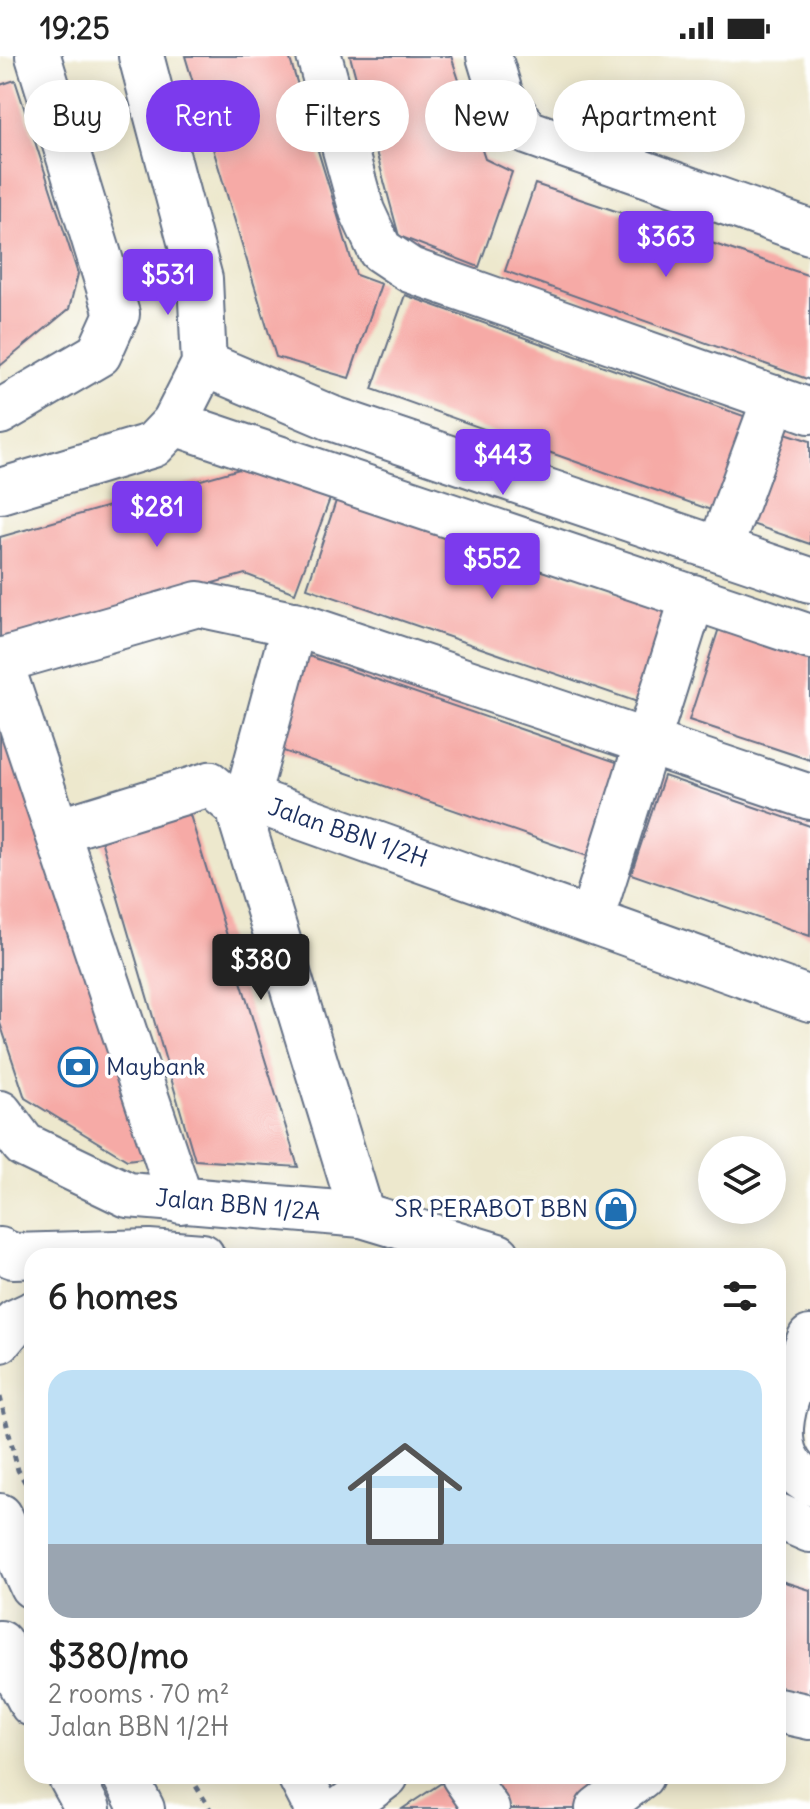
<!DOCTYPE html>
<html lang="en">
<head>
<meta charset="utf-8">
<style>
	:root { --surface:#fff; --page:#f2f2f2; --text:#222; --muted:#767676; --accent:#7c3aed }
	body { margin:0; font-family:Delius,sans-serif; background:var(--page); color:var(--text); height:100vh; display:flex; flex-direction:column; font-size:30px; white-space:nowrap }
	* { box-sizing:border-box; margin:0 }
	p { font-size:26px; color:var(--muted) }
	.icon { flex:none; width:44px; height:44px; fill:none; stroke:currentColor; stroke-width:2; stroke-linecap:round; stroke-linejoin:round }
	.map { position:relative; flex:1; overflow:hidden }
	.details { position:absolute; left:24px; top:1192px; width:762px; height:536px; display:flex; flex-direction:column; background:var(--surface); border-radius:24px; box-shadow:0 4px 20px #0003 }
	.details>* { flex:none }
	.banner { position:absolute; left:24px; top:24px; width:762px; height:72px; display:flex; gap:16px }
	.buttons { position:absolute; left:698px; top:1080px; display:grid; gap:16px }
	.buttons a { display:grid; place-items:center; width:88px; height:88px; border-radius:50%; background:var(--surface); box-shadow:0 4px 20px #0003; font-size:40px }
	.price { position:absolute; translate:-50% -68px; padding:0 18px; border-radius:8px; background:var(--accent); color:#fff; font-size:26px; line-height:52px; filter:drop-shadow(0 2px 4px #0008) }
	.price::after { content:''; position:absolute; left:50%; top:48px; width:24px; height:18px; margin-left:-12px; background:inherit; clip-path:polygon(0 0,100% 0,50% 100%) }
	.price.on { background:#222; color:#fff }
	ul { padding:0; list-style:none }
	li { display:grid; align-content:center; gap:16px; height:424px; padding:0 24px }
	li span { display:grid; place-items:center; height:248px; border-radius:24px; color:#555 }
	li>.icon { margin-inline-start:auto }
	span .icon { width:144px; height:144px; fill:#fffc; stroke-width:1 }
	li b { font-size:34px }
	h2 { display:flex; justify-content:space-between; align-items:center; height:96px; padding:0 24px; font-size:34px }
	.chip { padding:0 28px; border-radius:36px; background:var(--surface); box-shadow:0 4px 20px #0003; font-size:28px; line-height:72px }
	.chip.on { background:var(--accent); color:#fff }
	.status { display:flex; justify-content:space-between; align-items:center; height:56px; padding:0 40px; background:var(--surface); direction:ltr }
	.status svg { height:22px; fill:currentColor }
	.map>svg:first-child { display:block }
	.building { fill:#f6aaa6 }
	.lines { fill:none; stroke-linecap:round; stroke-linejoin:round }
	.minor-casing { stroke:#647085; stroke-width:48 }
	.major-casing { stroke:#647085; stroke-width:48 }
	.path { stroke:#647085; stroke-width:5; stroke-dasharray:6 6; stroke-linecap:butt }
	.minor { stroke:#fff; stroke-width:44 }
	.major { stroke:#fff; stroke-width:44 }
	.labels { text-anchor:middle; stroke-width:7; stroke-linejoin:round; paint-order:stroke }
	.street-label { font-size:24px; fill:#1b2f5e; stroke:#fff }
	.poi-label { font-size:24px; fill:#1b2f5e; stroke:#fff; text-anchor:start }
</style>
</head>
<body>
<div class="status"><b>19:25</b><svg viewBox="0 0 49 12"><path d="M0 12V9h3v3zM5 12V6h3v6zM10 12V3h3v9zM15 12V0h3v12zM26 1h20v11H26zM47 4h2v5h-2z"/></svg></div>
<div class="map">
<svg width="810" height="1753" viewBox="0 0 810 1753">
	<rect width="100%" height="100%" fill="#fff"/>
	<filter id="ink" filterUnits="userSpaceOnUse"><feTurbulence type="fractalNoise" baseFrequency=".0125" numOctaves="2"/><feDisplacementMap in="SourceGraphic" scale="16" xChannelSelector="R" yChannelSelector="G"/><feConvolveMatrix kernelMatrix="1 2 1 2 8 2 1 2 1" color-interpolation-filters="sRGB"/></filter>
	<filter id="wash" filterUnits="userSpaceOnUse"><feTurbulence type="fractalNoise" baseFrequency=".006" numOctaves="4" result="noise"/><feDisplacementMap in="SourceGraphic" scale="32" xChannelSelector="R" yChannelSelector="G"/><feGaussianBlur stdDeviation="1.8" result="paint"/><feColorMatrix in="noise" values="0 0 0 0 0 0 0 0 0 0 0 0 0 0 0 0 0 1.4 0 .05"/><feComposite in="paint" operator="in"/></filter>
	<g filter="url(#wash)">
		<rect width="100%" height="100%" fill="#ede8cd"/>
		<g id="blocks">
			<g class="building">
				<polygon points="185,0 289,0 356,219 381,228 349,322 276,301"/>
				<polygon points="350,0 451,0 485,103 512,116 479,211 399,180"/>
				<polygon points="15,24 78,218 69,253 0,310 0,29"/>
				<polygon points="535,128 810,220 810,324 505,215"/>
				<polygon points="405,239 755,364 722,458 372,333"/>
				<polygon points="770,372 810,385 810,488 740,464"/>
				<polygon points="243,412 331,440 295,537 245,518 0,586 0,481"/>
				<polygon points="337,442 677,558 646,649 307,532"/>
				<polygon points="721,566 810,596 810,704 689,664"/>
				<polygon points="294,595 625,709 593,802 263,688"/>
				<polygon points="0,638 151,1101 127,1104 25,1042 0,967"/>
				<polygon points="664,720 810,770 810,880 631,818"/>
				<polygon points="186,746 298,1111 195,1104 97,770"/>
				<polygon points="778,1524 810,1534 810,1643 778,1632"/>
				<polygon points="452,1720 481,1753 402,1753"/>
				<polygon points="482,1720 622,1720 579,1753 508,1753"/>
			</g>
		</g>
	</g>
	<g filter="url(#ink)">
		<use href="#blocks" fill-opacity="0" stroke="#647085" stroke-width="2"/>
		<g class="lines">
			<defs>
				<g id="minor">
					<polyline points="319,0 362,155 380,194 410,214 810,355"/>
					<polyline points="489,0 501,40 527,76 810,176"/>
					<polyline points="204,308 331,362 810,524"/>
					<polyline points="0,356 99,298 117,258 38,0"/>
					<polyline points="174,367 810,581"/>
					<polyline points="0,435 153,389 174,367 204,308 200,223 141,0"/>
					<polyline points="720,492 775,342"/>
					<polyline points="0,605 198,548 301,570 810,741"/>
					<polyline points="0,605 181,1145"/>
					<polyline points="249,746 259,746 810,943"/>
					<polyline points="249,746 241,763 362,1159"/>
					<polyline points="249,746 252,723 294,568"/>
					<polyline points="57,775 210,728 242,755"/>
					<polyline points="591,864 693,541"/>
					<polyline points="0,1057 24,1089 128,1139 362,1159 498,1200"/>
					<polyline points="0,1194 13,1200 149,1196 202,1200"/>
					<path d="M810,1282C793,1328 754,1393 810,1427"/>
					<polyline points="0,1284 15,1266 32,1258"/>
					<polyline points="778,1460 810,1474"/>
					<polyline points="778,1654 810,1661"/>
					<polyline points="300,1720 317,1753"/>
					<polyline points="464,1720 487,1753"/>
					<polyline points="342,1753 386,1720"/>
					<polyline points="598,1753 641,1720"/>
				</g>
				<g id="major">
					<polyline points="0,1460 32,1530"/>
					<polyline points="0,1587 32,1648"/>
					<polyline points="70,1720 88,1753"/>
					<polyline points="125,1720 142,1753"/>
				</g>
			</defs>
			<use href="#minor" class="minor-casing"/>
			<use href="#major" class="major-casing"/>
			<g class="path">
				<polyline points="0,1341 18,1414 32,1438"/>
				<polyline points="190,1720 210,1753"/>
			</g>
			<use href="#minor" class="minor"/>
			<use href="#major" class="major"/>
		</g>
	</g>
	<defs>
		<symbol id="bank-ring" viewBox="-11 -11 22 22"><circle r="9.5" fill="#fff" stroke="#1f6fb2" stroke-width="1.5"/><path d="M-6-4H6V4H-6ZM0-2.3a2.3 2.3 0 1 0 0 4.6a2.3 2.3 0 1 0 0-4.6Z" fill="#1f6fb2"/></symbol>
		<symbol id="shop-ring" viewBox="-11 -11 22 22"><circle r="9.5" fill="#fff" stroke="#1f6fb2" stroke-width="1.5"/><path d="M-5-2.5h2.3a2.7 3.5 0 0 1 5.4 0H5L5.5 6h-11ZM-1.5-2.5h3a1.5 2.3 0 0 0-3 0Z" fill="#1f6fb2"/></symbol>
	</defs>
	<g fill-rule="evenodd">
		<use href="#bank-ring" x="56" y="989" width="44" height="44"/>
		<use href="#shop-ring" x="594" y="1131" width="44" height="44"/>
	</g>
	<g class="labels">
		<g class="street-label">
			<text transform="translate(348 777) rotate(19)" y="8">Jalan BBN 1/2H</text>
			<text transform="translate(238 1149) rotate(5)" y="8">Jalan BBN 1/2A</text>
		</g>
		<g class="poi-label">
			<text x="106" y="1019">Maybank</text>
			<text x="588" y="1161" text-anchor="end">SR PERABOT BBN</text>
		</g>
	</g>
</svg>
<div class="buttons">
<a><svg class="icon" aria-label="layers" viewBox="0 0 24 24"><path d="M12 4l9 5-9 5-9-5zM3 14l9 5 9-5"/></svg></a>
</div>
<b class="price" style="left:666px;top:223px">$363</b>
<b class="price" style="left:168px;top:261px">$531</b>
<b class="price" style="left:503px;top:441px">$443</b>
<b class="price" style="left:157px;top:493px">$281</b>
<b class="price" style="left:492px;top:545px">$552</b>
<b class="price on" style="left:261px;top:946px">$380</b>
<div class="banner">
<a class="chip">Buy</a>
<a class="chip on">Rent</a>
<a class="chip">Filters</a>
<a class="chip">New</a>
<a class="chip">Apartment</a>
</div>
<section class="details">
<h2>6 homes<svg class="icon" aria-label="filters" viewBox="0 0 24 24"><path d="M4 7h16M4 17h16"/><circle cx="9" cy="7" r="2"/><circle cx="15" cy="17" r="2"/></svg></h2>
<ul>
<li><span style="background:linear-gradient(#bfe0f5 70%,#9aa5b1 0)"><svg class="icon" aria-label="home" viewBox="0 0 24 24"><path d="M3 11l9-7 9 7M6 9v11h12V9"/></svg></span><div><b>$380/mo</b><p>2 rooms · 70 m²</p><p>Jalan BBN 1/2H</p></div></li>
</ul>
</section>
</div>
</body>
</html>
